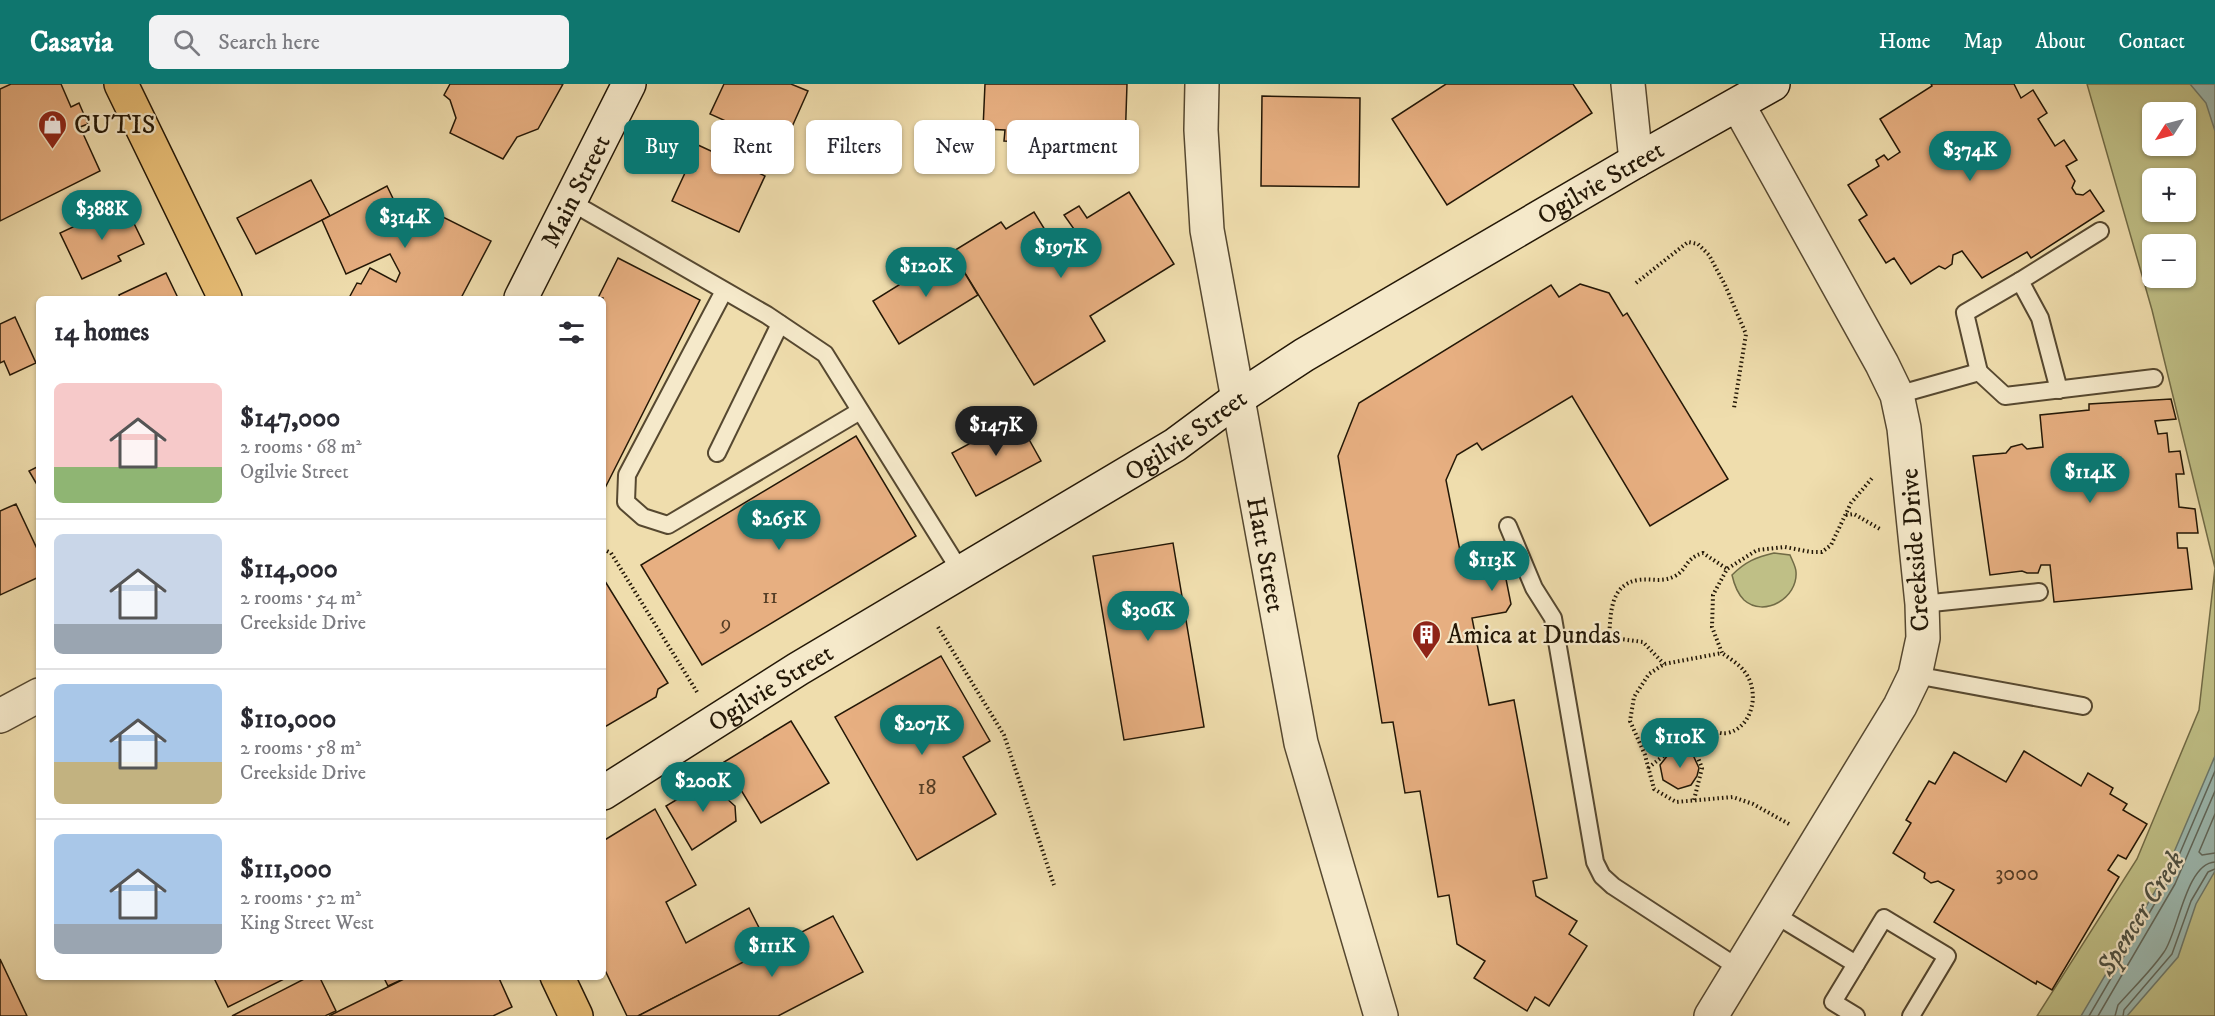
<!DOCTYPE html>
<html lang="en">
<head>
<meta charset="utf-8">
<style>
	:root { --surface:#fff; --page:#f2f2f3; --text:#2b2b33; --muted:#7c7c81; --line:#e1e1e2; --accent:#0f766e }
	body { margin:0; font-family:"IM FELL DW Pica",serif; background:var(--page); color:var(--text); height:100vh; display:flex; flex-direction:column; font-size:22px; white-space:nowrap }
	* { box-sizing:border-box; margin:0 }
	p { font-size:20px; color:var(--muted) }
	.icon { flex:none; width:33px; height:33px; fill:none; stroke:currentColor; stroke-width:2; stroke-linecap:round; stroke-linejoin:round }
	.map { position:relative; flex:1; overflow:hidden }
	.drawer { position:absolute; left:36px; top:212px; width:570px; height:684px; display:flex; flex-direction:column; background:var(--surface); border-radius:9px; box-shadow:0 2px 4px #0004 }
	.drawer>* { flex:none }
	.guide { position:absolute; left:624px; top:36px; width:570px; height:54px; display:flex; gap:12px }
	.needle { width:39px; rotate:234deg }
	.buttons { position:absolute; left:2142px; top:18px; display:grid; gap:12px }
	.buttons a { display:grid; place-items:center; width:54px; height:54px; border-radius:9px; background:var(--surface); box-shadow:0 2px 4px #0004; font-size:30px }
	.price { position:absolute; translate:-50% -51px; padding:0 14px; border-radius:21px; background:var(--accent); color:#fff; font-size:20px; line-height:39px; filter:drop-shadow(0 2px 3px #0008) }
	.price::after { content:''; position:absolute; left:50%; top:36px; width:18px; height:14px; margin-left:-9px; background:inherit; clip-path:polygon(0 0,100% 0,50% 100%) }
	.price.selected { background:#222; color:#fff }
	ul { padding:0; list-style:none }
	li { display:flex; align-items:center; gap:18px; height:150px; padding:0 18px }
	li+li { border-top:2px solid var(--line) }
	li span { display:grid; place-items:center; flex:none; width:168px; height:120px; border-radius:9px; color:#555 }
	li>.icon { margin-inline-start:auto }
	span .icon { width:72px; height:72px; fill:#fffc; stroke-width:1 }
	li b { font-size:26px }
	h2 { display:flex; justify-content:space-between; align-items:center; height:72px; padding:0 18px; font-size:26px }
	.pill { padding:0 21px; border-radius:9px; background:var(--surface); box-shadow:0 2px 4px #0004; font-size:21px; line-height:54px }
	.pill.selected { background:var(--accent); color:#fff }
	header { display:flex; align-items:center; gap:36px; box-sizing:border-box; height:84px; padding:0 30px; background:var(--accent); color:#fff }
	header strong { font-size:28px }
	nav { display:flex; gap:33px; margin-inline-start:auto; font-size:21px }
	.search { width:420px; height:54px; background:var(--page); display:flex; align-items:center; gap:15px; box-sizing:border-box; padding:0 21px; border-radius:9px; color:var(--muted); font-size:22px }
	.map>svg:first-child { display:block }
	.green { fill:#bfbf86; stroke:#716b46; stroke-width:1.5; fill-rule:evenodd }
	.water { fill:#9cbab2; stroke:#6c796d; stroke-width:1.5 }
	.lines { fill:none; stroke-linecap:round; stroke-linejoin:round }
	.shore { stroke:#60685c; stroke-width:1.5 }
	.building { fill:#e7af81; stroke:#231706; stroke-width:1.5 }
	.service-casing { stroke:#564830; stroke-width:20 }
	.minor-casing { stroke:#564830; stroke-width:36 }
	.tertiary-casing { stroke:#564830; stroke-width:36 }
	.secondary-casing { stroke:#231706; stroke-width:36 }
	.primary-casing { stroke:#231706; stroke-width:36 }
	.path { stroke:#231706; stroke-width:4; stroke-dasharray:1.5 3; stroke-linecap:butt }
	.service { stroke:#f5e9ca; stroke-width:16 }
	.minor { stroke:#f5e9ca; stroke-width:33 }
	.tertiary { stroke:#f5e9ca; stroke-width:33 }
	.secondary { stroke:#f5e9ca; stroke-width:33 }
	.primary { stroke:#e8be76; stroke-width:33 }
	.labels { text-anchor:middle; stroke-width:4.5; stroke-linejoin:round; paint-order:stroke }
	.number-label { font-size:22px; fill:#543d25 }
	.poi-label { font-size:26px; fill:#231706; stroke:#f5e9ca; text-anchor:start }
	.street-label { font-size:26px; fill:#231706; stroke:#f5e9ca }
	.water-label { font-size:27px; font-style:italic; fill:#4d5042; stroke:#f5e9ca }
</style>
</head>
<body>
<header>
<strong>Casavia</strong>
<div class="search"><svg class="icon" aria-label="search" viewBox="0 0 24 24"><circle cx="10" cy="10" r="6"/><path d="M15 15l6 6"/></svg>Search here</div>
<nav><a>Home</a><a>Map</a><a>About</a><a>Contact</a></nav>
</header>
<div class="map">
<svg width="2215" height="932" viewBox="0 0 2215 932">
	<rect width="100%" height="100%" fill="#efddad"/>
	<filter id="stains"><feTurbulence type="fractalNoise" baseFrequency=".00333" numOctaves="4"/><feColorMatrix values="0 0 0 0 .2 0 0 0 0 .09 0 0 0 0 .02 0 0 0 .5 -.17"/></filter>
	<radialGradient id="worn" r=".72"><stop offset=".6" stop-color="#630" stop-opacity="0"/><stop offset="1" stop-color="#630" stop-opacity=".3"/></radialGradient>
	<g class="green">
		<path d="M2087,0H2215V932H2037L2137,775L2199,626L2215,484L2152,226ZM2152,28H2186V62H2152ZM2152,94H2186V128H2152ZM2152,160H2186V194H2152Z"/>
		<path d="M1774,469L1790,471C1792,476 1796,483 1796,488C1798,514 1764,534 1744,516C1737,509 1734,500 1732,491C1745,478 1756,473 1774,469Z"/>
	</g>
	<g class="water">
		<polygon points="2190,0 2215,0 2215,47 2206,19"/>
		<polygon points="2215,672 2215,787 2196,820 2178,873 2127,932 2081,932 2163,794"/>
	</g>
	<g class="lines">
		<g class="shore">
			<polyline points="2215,730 2199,768 2202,771 2215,769"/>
			<polyline points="2089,932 2168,797 2215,687"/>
			<polyline points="2098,932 2175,800 2215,707"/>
			<path d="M2115,932L2118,921C2133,904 2151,887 2164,868C2178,849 2186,779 2215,778"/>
			<polyline points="2123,932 2124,926 2172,870 2191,817 2208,788 2215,785"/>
		</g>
	</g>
	<g class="building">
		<polygon points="11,0 61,0 71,23 79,19 88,40 80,43 100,87 0,137 0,5"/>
		<polygon points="450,0 563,0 538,45 517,53 503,75 450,49 456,34 450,16 444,11"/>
		<polygon points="724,0 791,0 808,7 783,63 710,30"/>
		<polygon points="985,0 1127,0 1125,61 1004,57 1005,46 983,45"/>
		<polygon points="1446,0 1573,0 1592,29 1447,121 1392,35"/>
		<polygon points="1931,0 2014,0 2021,14 2033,6 2047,29 2038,35 2055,62 2064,56 2077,76 2066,82 2075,97 2072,104 2076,110 2083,111 2090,106 2104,127 2031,174 2027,168 1982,194 1962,167 1953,171 1952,180 1945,185 1939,182 1911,200 1894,174 1886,179 1859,136 1867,131 1848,101 1879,82 1876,76 1884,71 1888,76 1900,68 1880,35 1932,2"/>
		<polygon points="1262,12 1360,14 1359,103 1261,102"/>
		<polygon points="698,61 765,92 739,148 672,117"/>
		<polygon points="311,96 330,132 256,170 237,134"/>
		<polygon points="387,102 399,127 405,120 410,123 413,118 491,157 461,214 349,214 357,199 361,200 370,184 396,198 400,189 390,170 346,190 322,136"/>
		<polygon points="1129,108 1174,180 1090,232 1105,257 1034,301 952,168 1001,138 1006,145 1034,128 1053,159 1074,145 1064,131 1079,122 1087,134"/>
		<polygon points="124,119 144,160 118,172 121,177 82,195 60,149"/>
		<polygon points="952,168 978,211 899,260 873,217"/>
		<polygon points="618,174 700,216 603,408 603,214 598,214"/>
		<polygon points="166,189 178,214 120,214 119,211"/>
		<polygon points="1580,200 1609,209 1623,232 1627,229 1728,395 1650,442 1572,312 1482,366 1477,359 1457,371 1446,396 1462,477 1495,471 1502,475 1511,520 1506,528 1472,534 1489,621 1514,616 1547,794 1533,797 1536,812 1577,837 1569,850 1587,862 1549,922 1535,913 1527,927 1474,894 1485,877 1457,860 1449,811 1438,813 1420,707 1405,709 1393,638 1382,639 1338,372 1359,319 1551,201 1559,213"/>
		<polygon points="15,233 36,279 10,291 4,277 0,279 0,240"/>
		<polygon points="2171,315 2176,335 2155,337 2158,350 2167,349 2169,368 2180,367 2184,390 2176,390 2179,423 2195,425 2198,449 2177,449 2178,464 2187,464 2192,505 2054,518 2050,481 2041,481 2038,489 2027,489 2022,487 1990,491 1973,372 2006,369 2011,363 2022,360 2027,365 2043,363 2040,331 2089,326 2089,320"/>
		<polygon points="1017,334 1041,377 976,412 952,369"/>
		<polygon points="856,352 916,452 702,581 641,481"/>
		<polygon points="39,382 39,404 29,387"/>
		<polygon points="16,420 39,469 39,493 0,511 0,427"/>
		<polygon points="1173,459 1204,643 1124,656 1093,472"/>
		<polygon points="603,494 668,599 658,605 656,613 603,644"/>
		<polygon points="941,572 990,657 963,673 996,730 917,776 835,633"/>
		<polygon points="791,637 829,699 761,739 724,678"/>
		<polygon points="1681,666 1693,671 1699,684 1697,692 1691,701 1678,705 1663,696 1660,681 1668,671"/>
		<polygon points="2024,667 2081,702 2088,689 2113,704 2110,710 2127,720 2123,726 2147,740 2126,775 2118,771 2108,786 2119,793 2052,906 2037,897 2036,900 1934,838 1954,806 1938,797 1931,799 1924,794 1925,789 1893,769 1911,739 1906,736 1929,697 1935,700 1954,668 2006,698"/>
		<polygon points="711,695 716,696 724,703 725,713 735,722 736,737 692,766 666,722"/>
		<polygon points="655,725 696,801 666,818 686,859 749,824 770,865 638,932 627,932 603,882 603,757"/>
		<polygon points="833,832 863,888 778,932 638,932"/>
		<polygon points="0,875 27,932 0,932"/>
		<polygon points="213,892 290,892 228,923"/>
		<polygon points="310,892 319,892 336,927 325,932 232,932"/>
		<polygon points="383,892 410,892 388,902"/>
		<polygon points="410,892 498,892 512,923 493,932 329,932"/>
	</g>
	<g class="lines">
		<defs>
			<g id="service">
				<polyline points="571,118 767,231 825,270 961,488"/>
				<polyline points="724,207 627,391 626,418 643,433 668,441 860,327"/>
				<polyline points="1979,288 1965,229 2020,197"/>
				<polyline points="2059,306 2040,234 2020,197 2100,147"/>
				<polyline points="1897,311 1979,288 2005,312 2154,294"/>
				<polyline points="717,369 780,240"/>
				<polyline points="1508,442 1534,504 1553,534 1595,778 1602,792 1613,802 1740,885"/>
				<polyline points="1922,520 2039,508"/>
				<polyline points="1915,591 2083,622"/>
				<polyline points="1774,830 1856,880"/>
				<polyline points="1856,932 1833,918 1884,834 1947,872 1911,932"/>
			</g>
			<g id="minor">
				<polyline points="1628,0 1636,77"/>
				<polyline points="0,632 39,611"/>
				<polyline points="1711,932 1900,622 1915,591 1923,554 1922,520 1904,344 1897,311 1882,280 1738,21"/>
			</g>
			<g id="tertiary">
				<path id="s1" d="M1202,0L1201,46L1207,146L1301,659L1381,932"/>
			</g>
			<g id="secondary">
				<path id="s2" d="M521,214L629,0"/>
				<path id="s3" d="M603,709L798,585L1175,361L1237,315L1304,271L1636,77L1773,0"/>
			</g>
			<g id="primary">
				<polyline points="121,0 225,214"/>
				<polyline points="557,892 576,932"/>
			</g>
		</defs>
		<use href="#service" class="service-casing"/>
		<use href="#minor" class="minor-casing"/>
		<use href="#tertiary" class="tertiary-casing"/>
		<use href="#secondary" class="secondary-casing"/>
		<use href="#primary" class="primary-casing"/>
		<g class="path">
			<polyline points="1636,199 1688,158 1698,160 1709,171 1725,201 1746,250 1734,324"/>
			<polyline points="1846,431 1854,430 1880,445"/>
			<polyline points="603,465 611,469 697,608"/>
			<polyline points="938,543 1004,651 1054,801"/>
			<polyline points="1583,550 1643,558 1664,580"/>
			<path d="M1609,553C1611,531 1609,501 1638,496C1651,494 1662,499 1675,492C1688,485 1684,475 1703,469L1727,485"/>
			<path d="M1695,666L1702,650C1716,644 1718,651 1728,649C1754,642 1760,606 1744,587C1739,580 1729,574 1722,569"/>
			<path d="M1648,684C1665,671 1673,661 1695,666L1702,684L1694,716"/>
			<polyline points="1789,740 1753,720 1733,713 1676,718 1654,705 1645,671 1630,637 1634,613 1649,590 1664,580 1722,569 1712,543 1713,511 1727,485 1757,466 1785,463 1811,468 1822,468 1831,461 1851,419 1873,393"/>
		</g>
		<use href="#service" class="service"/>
		<use href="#minor" class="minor"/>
		<use href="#tertiary" class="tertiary"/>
		<use href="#secondary" class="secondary"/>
		<use href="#primary" class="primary"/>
	</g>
	<defs>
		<symbol id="shop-pin" viewBox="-11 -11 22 30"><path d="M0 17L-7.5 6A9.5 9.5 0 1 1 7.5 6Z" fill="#8f2418" stroke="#f5e9ca"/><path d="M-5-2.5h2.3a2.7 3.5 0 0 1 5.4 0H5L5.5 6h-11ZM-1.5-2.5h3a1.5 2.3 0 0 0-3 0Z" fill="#fff"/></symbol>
		<symbol id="building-pin" viewBox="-11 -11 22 30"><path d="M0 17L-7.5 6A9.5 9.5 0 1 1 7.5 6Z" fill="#8f2418" stroke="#f5e9ca"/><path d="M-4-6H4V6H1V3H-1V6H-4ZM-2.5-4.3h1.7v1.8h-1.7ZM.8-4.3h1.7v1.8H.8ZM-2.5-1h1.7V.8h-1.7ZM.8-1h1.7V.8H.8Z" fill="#fff"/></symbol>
	</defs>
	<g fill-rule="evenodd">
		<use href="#shop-pin" x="36" y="24" width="33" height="45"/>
		<use href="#building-pin" x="1410" y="534" width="33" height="45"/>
	</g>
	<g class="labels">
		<g class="number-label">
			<text x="770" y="519">11</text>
			<text x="726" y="546">9</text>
			<text x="927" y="710">18</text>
			<text x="2017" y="796">3000</text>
		</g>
		<g class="poi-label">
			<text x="74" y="49">CUTIS</text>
			<text x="1447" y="559">Amica at Dundas</text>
		</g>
		<g class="street-label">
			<text dy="9" stroke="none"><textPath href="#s3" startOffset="1170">Ogilvie Street</textPath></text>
			<text dy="9" stroke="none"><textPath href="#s2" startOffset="120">Main Street</textPath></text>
			<text dy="9" stroke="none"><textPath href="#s3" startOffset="684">Ogilvie Street</textPath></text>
			<text transform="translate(1914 466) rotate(-94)" y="9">Creekside Drive</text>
			<text dy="9" stroke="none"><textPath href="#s1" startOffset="476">Hatt Street</textPath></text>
			<text dy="9" stroke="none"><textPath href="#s3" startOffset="198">Ogilvie Street</textPath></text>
		</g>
		<g class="water-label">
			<text transform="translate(2140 829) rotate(-58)" y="9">Spencer Creek</text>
		</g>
	</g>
	<rect width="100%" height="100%" filter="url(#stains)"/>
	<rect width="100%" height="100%" fill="url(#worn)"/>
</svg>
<div class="buttons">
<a><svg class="needle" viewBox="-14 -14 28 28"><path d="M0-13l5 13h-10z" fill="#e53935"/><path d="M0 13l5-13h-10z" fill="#7c7c81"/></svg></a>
<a>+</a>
<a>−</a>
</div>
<b class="price" style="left:1970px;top:98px">$374K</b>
<b class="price" style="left:102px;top:157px">$388K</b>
<b class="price" style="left:405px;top:165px">$314K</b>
<b class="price" style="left:1061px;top:195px">$197K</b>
<b class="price" style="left:926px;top:214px">$120K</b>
<b class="price selected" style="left:996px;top:373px">$147K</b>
<b class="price" style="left:2090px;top:420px">$114K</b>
<b class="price" style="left:779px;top:467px">$265K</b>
<b class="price" style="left:1492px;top:508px">$113K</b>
<b class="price" style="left:1148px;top:558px">$306K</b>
<b class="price" style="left:922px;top:672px">$207K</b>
<b class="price" style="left:1680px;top:685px">$110K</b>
<b class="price" style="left:703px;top:729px">$200K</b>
<b class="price" style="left:772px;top:894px">$111K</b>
<div class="guide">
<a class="pill selected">Buy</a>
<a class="pill">Rent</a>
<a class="pill">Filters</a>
<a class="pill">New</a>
<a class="pill">Apartment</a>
</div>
<section class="drawer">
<h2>14 homes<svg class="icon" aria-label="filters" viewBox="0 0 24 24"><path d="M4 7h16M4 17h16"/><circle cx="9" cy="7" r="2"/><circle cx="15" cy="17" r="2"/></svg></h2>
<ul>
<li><span style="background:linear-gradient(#f6c9c9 70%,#8fb573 0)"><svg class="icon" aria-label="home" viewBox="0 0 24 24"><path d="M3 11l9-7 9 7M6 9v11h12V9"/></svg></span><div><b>$147,000</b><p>2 rooms · 68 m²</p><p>Ogilvie Street</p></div></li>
<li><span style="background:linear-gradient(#c9d6e8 75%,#9aa5b1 0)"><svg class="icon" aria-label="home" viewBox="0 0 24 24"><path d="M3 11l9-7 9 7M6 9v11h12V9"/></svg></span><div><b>$114,000</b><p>2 rooms · 54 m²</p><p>Creekside Drive</p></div></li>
<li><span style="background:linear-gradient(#a9c7e8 65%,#c2b280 0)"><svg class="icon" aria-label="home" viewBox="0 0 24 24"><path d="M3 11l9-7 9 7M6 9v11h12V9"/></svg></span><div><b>$110,000</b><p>2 rooms · 58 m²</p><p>Creekside Drive</p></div></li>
<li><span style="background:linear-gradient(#a9c7e8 75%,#9aa5b1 0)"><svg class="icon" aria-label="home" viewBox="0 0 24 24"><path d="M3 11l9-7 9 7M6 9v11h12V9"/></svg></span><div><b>$111,000</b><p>2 rooms · 52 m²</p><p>King Street West</p></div></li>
</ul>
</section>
</div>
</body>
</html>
